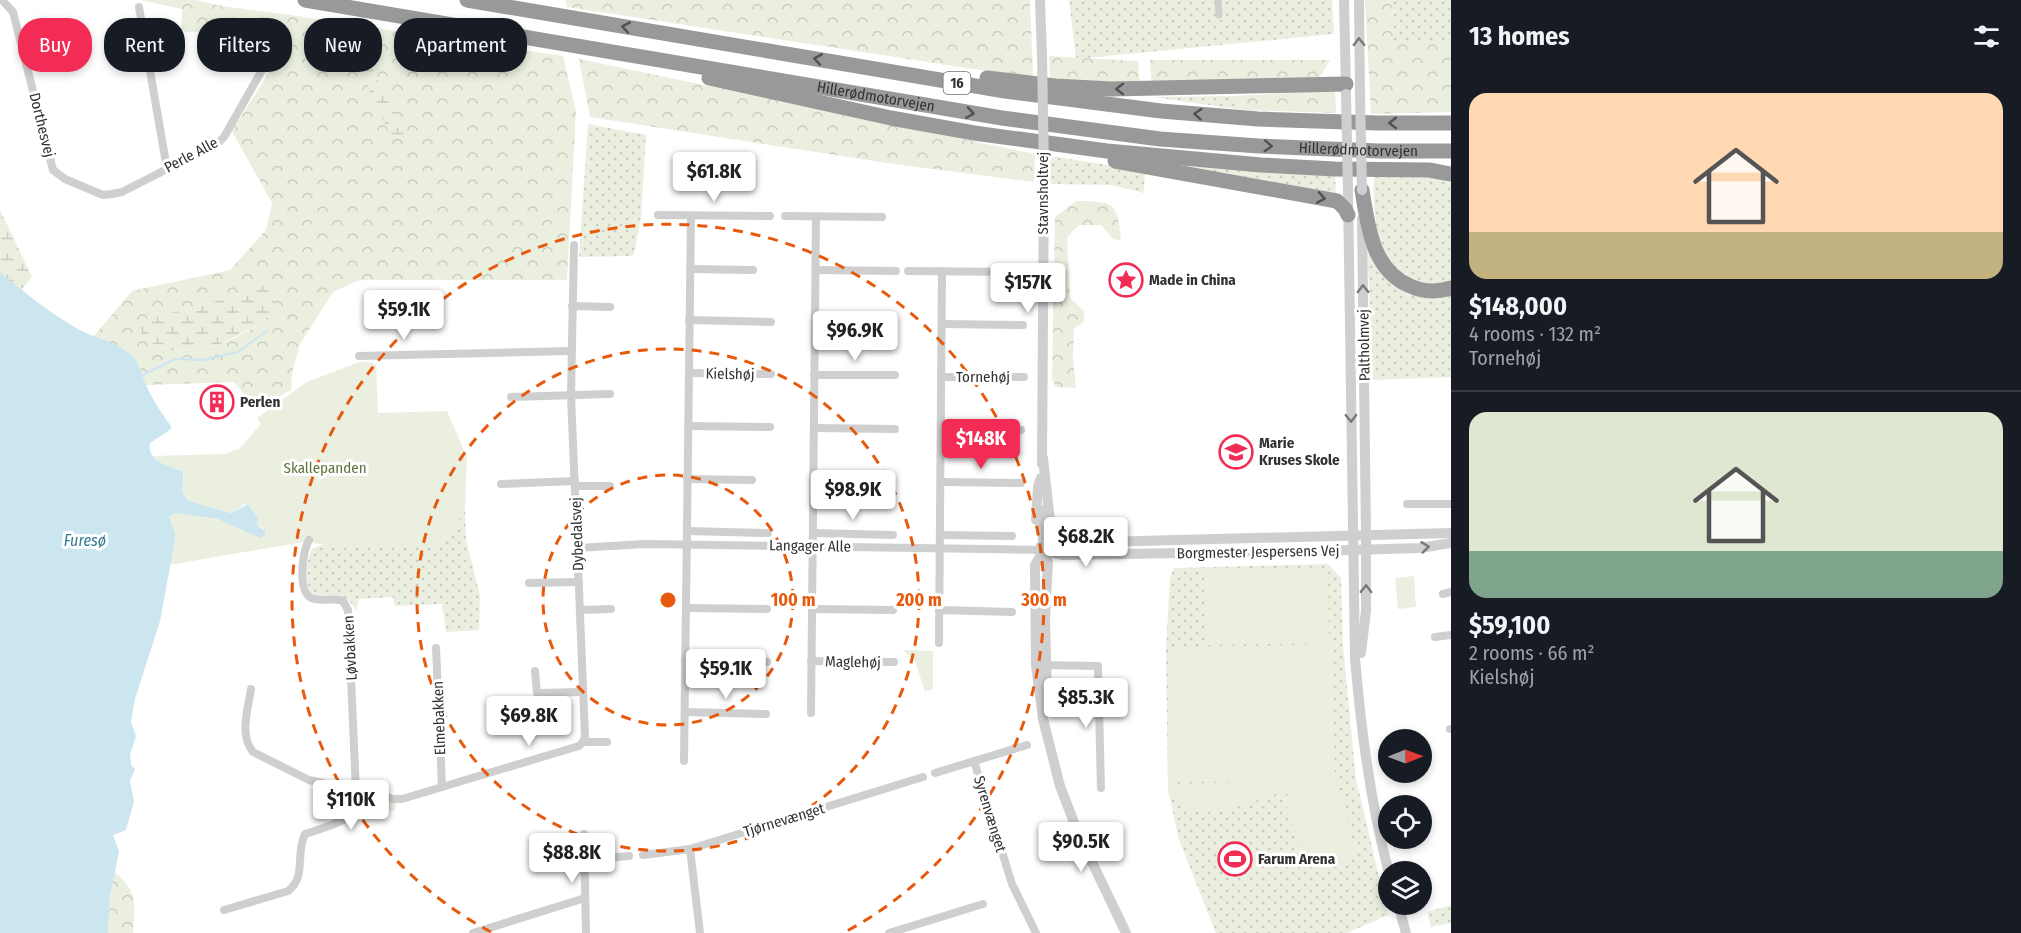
<!DOCTYPE html>
<html lang="en">
<head>
<meta charset="utf-8">
<style>
	:root { --surface:#171b24; --page:#242831; --text:#f1f3f6; --muted:#9ea1a6; --line:#363941; --accent:#f22c54 }
	body { margin:0; font-family:"Fira Sans Condensed",sans-serif; background:var(--page); color:var(--text); height:100vh; display:flex; flex-direction:column; font-size:22px; white-space:nowrap }
	* { box-sizing:border-box; margin:0 }
	p { font-size:20px; color:var(--muted) }
	.icon { flex:none; width:33px; height:33px; fill:none; stroke:currentColor; stroke-width:2; stroke-linecap:round; stroke-linejoin:round }
	.map { position:relative; flex:1; overflow:hidden }
	.details { display:flex; flex-direction:column; background:var(--surface); width:570px }
	.details>* { flex:none }
	.guide { position:absolute; left:18px; top:18px; width:570px; height:54px; display:flex; gap:12px }
	.needle { width:39px; rotate:89deg }
	.controls { position:absolute; left:1378px; top:729px; display:grid; gap:12px }
	.controls a { display:grid; place-items:center; width:54px; height:54px; border-radius:50%; background:var(--surface); box-shadow:0 3px 9px #0003; font-size:30px }
	.price { position:absolute; translate:-50% -51px; padding:0 14px; border-radius:6px; background:#fff; color:#222; font-size:20px; line-height:39px; filter:drop-shadow(0 2px 3px #0008) }
	.price::after { content:''; position:absolute; left:50%; top:36px; width:18px; height:14px; margin-left:-9px; background:inherit; clip-path:polygon(0 0,100% 0,50% 100%) }
	.price.on { background:var(--accent); color:#fff }
	ul { padding:0; list-style:none }
	li { display:grid; align-content:center; gap:12px; height:318px; padding:0 18px }
	li+li { border-top:2px solid var(--line) }
	li span { display:grid; place-items:center; height:186px; border-radius:18px; color:#555 }
	li>.icon { margin-inline-start:auto }
	span .icon { width:108px; height:108px; fill:#fffc; stroke-width:1 }
	li b { font-size:26px }
	h2 { display:flex; justify-content:space-between; align-items:center; height:72px; padding:0 18px; font-size:26px }
	.tag { padding:0 21px; border-radius:24px; background:var(--surface); box-shadow:0 3px 9px #0003; font-size:21px; line-height:54px }
	.tag.on { background:var(--accent); color:#fff }
	main { display:flex; flex:1; min-height:0 }
	.map>svg:first-child { display:block }
	.grass { fill:url(#grass-dots) }
	.forest { fill:url(#forest-crowns); fill-rule:evenodd }
	.wetland { fill:url(#wetland-marsh) }
	.park { fill:#eaefe0 }
	.water { fill:#cce6f0 }
	.lines { fill:none; stroke-linecap:round; stroke-linejoin:round }
	.stream { stroke:#cce6f0; stroke-width:2 }
	.pedestrian { stroke:#cfcfcf; stroke-width:7 }
	.minor { stroke:#cfcfcf; stroke-width:8 }
	.tertiary { stroke:#cfcfcf; stroke-width:10 }
	.motorway { stroke:#999; stroke-width:15 }
	.tertiary-bridge { stroke:#cfcfcf; stroke-width:10 }
	.oneway { stroke:#515151 }
	.oneway2 { stroke:#797979 }
	.ring { fill:none; stroke:#e8590c; stroke-width:3; stroke-dasharray:10 8 }
	.labels { text-anchor:middle; stroke-width:6; stroke-linejoin:round; paint-order:stroke }
	.shield { fill:#fff; stroke:#707070; stroke-width:1.5 }
	.shield-label { font-size:14px; font-weight:bold; fill:#323232 }
	.street-label { font-size:15px; fill:#323232; stroke:#fff }
	.poi-label { font-size:15px; font-weight:bold; fill:#323232; stroke:#fff; text-anchor:start }
	.park-label { font-size:15px; fill:#5c723b; stroke:#fff }
	.water-label { font-size:16px; font-style:italic; fill:#377c95; stroke:#fff }
	.centre { fill:#e8590c; stroke:#fff; stroke-width:3 }
	.ring-label { font-size:18px; text-anchor:middle; font-weight:bold; fill:#e8590c; stroke:#fff; stroke-width:6; stroke-linejoin:round; paint-order:stroke }
</style>
</head>
<body>
<main>
<div class="map">
<svg width="1451" height="933" viewBox="0 0 1451 933">
	<defs>
		<pattern id="grass-dots" width="8" height="8" patternUnits="userSpaceOnUse" patternTransform="scale(1.5)"><rect width="8" height="8" fill="#eaefe0"/><path d="M2 2h.1M6 6h.1" fill="none" stroke="#c9cdc1" stroke-width="1.8" stroke-linecap="round"/></pattern>
		<pattern id="forest-crowns" width="20" height="18" patternUnits="userSpaceOnUse" patternTransform="scale(1.5)"><rect width="20" height="18" fill="#eaefe0"/><path d="M2 6a3 3 0 1 1 6 0M12 15a3 3 0 1 1 6 0" fill="none" stroke="#c9cdc1"/></pattern>
		<pattern id="wetland-marsh" width="20" height="14" patternUnits="userSpaceOnUse" patternTransform="scale(1.5)"><rect width="20" height="14" fill="#eaefe0"/><path d="M1 5h8M5 5V1M11 12h8M15 12V8" fill="none" stroke="#c9cdc1"/></pattern>
	</defs>
	<rect width="100%" height="100%" fill="#fff"/>
	<g class="grass">
		<polygon points="1069,0 1332,0 1334,34 1076,59"/>
		<polygon points="1392,0 1451,0 1451,44 1394,44"/>
		<polygon points="1230,96 1243,110 1153,97"/>
		<polygon points="588,124 646,135 641,217 634,254 631,256 579,257"/>
		<polygon points="1051,156 1145,171 1144,193 1111,185 1048,184"/>
		<polygon points="1156,163 1335,175 1336,194"/>
		<path d="M1374,176L1437,178L1451,183V281C1424,291 1393,278 1381,251C1379,247 1379,241 1378,237C1374,213 1373,200 1374,176Z"/>
		<polygon points="1367,242 1389,280 1408,295 1442,295 1451,291 1451,377 1373,380"/>
		<path d="M465,510L466,539L480,596L479,630L446,632L442,604L395,606L393,597L359,599L356,610C346,590 329,599 311,593C304,578 305,564 312,549L324,544L346,547H440Z"/>
		<polygon points="1328,564 1341,578 1343,646 1356,779 1388,915 1347,933 1216,933 1179,840 1168,790 1166,650 1170,578 1174,568"/>
		<polygon points="365,797 396,803 395,810 363,819 359,808 361,799"/>
		<polygon points="1451,905 1451,923 1431,927 1427,912"/>
	</g>
	<g class="forest">
		<path d="M141,0H195L222,6L284,14L563,56L576,111L567,280H360L333,292L300,344L292,373L291,390L252,411L244,394L234,382L146,385L139,365L93,337L132,291L230,270L266,230L272,203L232,131L278,58L280,42L259,29L236,44L229,24L198,32L181,31L182,9ZM265,285L273,287L266,318L258,325L235,338L219,345L174,351L151,343L149,317L198,307Z"/>
		<polygon points="565,0 1030,0 1033,78 567,7"/>
		<polygon points="1365,0 1392,0 1394,44 1451,44 1451,112 1371,114"/>
		<polygon points="1049,56 1138,61 1140,86 1050,81"/>
		<polygon points="579,59 1035,154 1034,182 887,163 590,117"/>
		<polygon points="1150,60 1330,60 1320,77 1152,85"/>
		<polygon points="1335,91 1336,113 1243,110 1230,96"/>
		<path d="M1076,201C1115,201 1118,203 1121,241L1113,239L1101,225H1079L1067,237L1070,298L1084,311V322L1074,328L1073,357L1076,388L1056,387L1052,379L1055,217Z"/>
		<path d="M114,871C139,894 135,901 133,933H108L110,897Z"/>
	</g>
	<g class="wetland">
		<polygon points="363,66 374,68 381,88 406,132 400,136 391,136 365,82"/>
		<polygon points="0,210 32,277 21,290 0,272"/>
		<polygon points="265,285 273,287 274,306 266,318 258,325 219,345 174,351 151,343 138,329 139,323 149,317 198,307"/>
	</g>
	<g class="park">
		<path d="M362,361L376,364L378,413L447,411L467,457L465,510L440,547H346L303,542L169,565L175,540L173,526L169,517L173,513L218,519L227,522L243,531L264,529L257,525L258,518L249,505L245,504L231,513L189,501C181,494 181,486 184,476L180,470L166,467L153,456L225,454L240,448L261,424L257,418L307,382Z"/>
		<polygon points="1328,570 1329,643 1205,645 1204,572"/>
		<polygon points="1414,576 1416,607 1398,609 1395,578"/>
		<polygon points="1332,644 1335,778 1171,782 1168,648"/>
		<polygon points="903,650 933,651 933,689 925,692 915,661"/>
		<path d="M1337,780L1336,787L1328,791L1341,790L1356,856L1325,869L1304,860L1283,796L1320,791C1310,791 1298,790 1288,791C1261,796 1200,829 1177,800C1174,796 1171,789 1169,784Z"/>
	</g>
	<path class="water" d="M0,272C25,293 50,313 78,329C94,338 118,342 131,355C141,364 142,376 147,387C153,401 162,414 171,426V429L150,443C146,460 169,467 182,471C187,483 176,489 189,501L231,513L248,504L258,518L257,525L265,531V535L260,538L218,519L174,513L169,517L175,532V540L160,621L135,699L131,722L136,736L130,755L131,765L135,769L130,781L134,801L126,830L113,835L119,851L110,897L108,933H0Z"/>
	<g class="lines">
		<polyline class="stream" points="143,375 175,359 203,360 238,352 268,330"/>
		<polyline class="pedestrian" points="1218,0 1219,15"/>
		<g class="minor">
			<polyline points="2,0 13,12 53,170 65,179 103,195 112,194 122,192 218,143 224,137 274,49"/>
			<polyline points="139,7 167,169"/>
			<polyline points="658,215 770,216"/>
			<polyline points="785,216 882,217"/>
			<polyline points="574,245 571,395 585,736 583,742"/>
			<polyline points="690,269 753,270"/>
			<polyline points="816,270 896,271"/>
			<polyline points="908,271 1021,272"/>
			<polyline points="572,306 610,307"/>
			<polyline points="689,320 771,322"/>
			<polyline points="815,322 881,323"/>
			<polyline points="942,324 1023,325"/>
			<polyline points="359,356 570,351"/>
			<polyline points="689,373 771,374"/>
			<polyline points="814,375 895,375"/>
			<polyline points="941,377 1024,377"/>
			<polyline points="511,397 610,394"/>
			<polyline points="688,426 770,427"/>
			<polyline points="814,428 895,429"/>
			<polyline points="941,429 1021,430"/>
			<polyline points="687,479 752,480"/>
			<polyline points="813,481 882,480"/>
			<polyline points="941,482 1021,483"/>
			<polyline points="501,484 575,481"/>
			<polyline points="575,486 610,486"/>
			<polyline points="1407,504 1451,504"/>
			<polyline points="687,531 768,533"/>
			<polyline points="813,533 893,535"/>
			<polyline points="940,535 1012,536"/>
			<polyline points="577,548 645,544 1043,550"/>
			<polyline points="529,583 579,582"/>
			<polyline points="1443,594 1451,592"/>
			<polyline points="686,608 767,609"/>
			<polyline points="812,609 893,610"/>
			<polyline points="580,610 611,609"/>
			<polyline points="939,610 1012,612"/>
			<polyline points="1435,637 1451,635"/>
			<polyline points="939,643 942,271"/>
			<polyline points="436,648 442,787"/>
			<polyline points="685,660 767,662"/>
			<polyline points="811,661 894,662"/>
			<polyline points="1041,665 1098,666 1101,788"/>
			<polyline points="535,671 537,693 583,692"/>
			<path d="M251,689C248,709 239,735 253,752L309,780L393,799H402L579,746L583,742"/>
			<polyline points="685,712 766,714"/>
			<polyline points="811,713 816,217"/>
			<polyline points="1450,729 1451,729"/>
			<polyline points="583,742 607,742"/>
			<polyline points="684,761 691,216"/>
			<polyline points="974,761 1012,884 1036,933"/>
			<polyline points="935,773 1027,745"/>
			<polyline points="584,834 586,933"/>
			<polyline points="690,849 700,933"/>
			<polyline points="643,855 690,849 923,777"/>
			<polyline points="585,860 629,856"/>
			<path d="M224,910L288,891C307,877 295,853 305,834C317,830 348,822 353,811C356,805 355,797 356,791L348,610L343,601C333,598 325,601 315,599C296,596 302,552 309,540"/>
			<polyline points="473,933 585,898"/>
			<polyline points="889,933 983,904"/>
		</g>
		<g class="tertiary">
			<polyline points="1040,0 1042,56"/>
			<polyline points="1344,0 1346,91"/>
			<polyline points="1359,0 1360,95"/>
			<path d="M1348,192L1355,658C1361,731 1370,802 1389,873"/>
			<polyline points="1043,458 1051,531 1049,541 1035,565 1036,665 1043,719 1060,786 1078,833 1126,933"/>
			<polyline points="1042,464 1044,171"/>
			<polyline points="1043,510 1043,548"/>
			<polyline points="1036,520 1038,486 1041,478"/>
			<polyline points="1040,547 1048,562 1045,619 1047,697"/>
			<polyline points="1043,550 1062,543 1451,533"/>
			<polyline points="1043,550 1062,555 1353,550 1420,548 1451,543"/>
			<polyline points="1361,653 1366,611 1366,534 1362,219"/>
			<polyline points="1398,904 1406,933"/>
		</g>
		<g class="motorway">
			<path id="s1" d="M305,0L1002,118L1160,139L1259,146L1379,151H1451"/>
			<polyline points="467,0 1005,91 1161,111 1258,119 1378,123 1451,123"/>
			<polyline points="709,78 891,118 974,133 1107,151 1261,165 1335,169 1429,170 1451,174"/>
			<polyline points="987,78 1055,86 1112,89 1346,84"/>
			<polyline points="1115,161 1337,201 1345,209 1348,215"/>
			<path d="M1362,190C1368,226 1372,270 1410,286C1423,292 1438,292 1451,288"/>
		</g>
		<g class="tertiary-bridge">
			<polyline points="1042,56 1044,171"/>
			<polyline points="1346,94 1348,192"/>
			<polyline points="1360,95 1362,190"/>
		</g>
	</g>
	<defs><path id="oneway-chevron" d="M-2-3.5L2.5 0L-2 3.5" fill="none" stroke-width="1.6" stroke-linecap="round" stroke-linejoin="round" transform="scale(1.5)"/></defs>
	<g class="oneway">
		<use href="#oneway-chevron" transform="translate(626 27) rotate(-170)"/>
		<use href="#oneway-chevron" transform="translate(818 59) rotate(-170)"/>
		<use href="#oneway-chevron" transform="translate(1120 89) rotate(-180)"/>
		<use href="#oneway-chevron" transform="translate(970 113) rotate(9)"/>
		<use href="#oneway-chevron" transform="translate(1198 114) rotate(-175)"/>
		<use href="#oneway-chevron" transform="translate(1393 123) rotate(180)"/>
		<use href="#oneway-chevron" transform="translate(1268 146) rotate(3)"/>
		<use href="#oneway-chevron" transform="translate(1321 198) rotate(10)"/>
	</g>
	<g class="oneway2">
		<use href="#oneway-chevron" transform="translate(1359 42) rotate(-91)"/>
		<use href="#oneway-chevron" transform="translate(1363 289) rotate(-91)"/>
		<use href="#oneway-chevron" transform="translate(1351 418) rotate(89)"/>
		<use href="#oneway-chevron" transform="translate(1425 547) rotate(-7)"/>
		<use href="#oneway-chevron" transform="translate(1366 589) rotate(-89)"/>
	</g>
	<g class="ring">
		<circle cx="668" cy="600" r="125"/>
		<circle cx="668" cy="600" r="251"/>
		<path d="M491 932A376 376 0 1 1 845 932"/>
	</g>
	<defs>
		<symbol id="sight-ring" viewBox="-11 -11 22 22"><circle r="9.5" fill="#fff" stroke="#f22c54" stroke-width="1.5"/><path d="M0-6L1.8-2.2L6-1.7L2.9 1.2L3.7 5.4L0 3.3L-3.7 5.4L-2.9 1.2L-6-1.7L-1.8-2.2Z" fill="#f22c54"/></symbol>
		<symbol id="building-ring" viewBox="-11 -11 22 22"><circle r="9.5" fill="#fff" stroke="#f22c54" stroke-width="1.5"/><path d="M-4-6H4V6H1V3H-1V6H-4ZM-2.5-4.3h1.7v1.8h-1.7ZM.8-4.3h1.7v1.8H.8ZM-2.5-1h1.7V.8h-1.7ZM.8-1h1.7V.8H.8Z" fill="#f22c54"/></symbol>
		<symbol id="school-ring" viewBox="-11 -11 22 22"><circle r="9.5" fill="#fff" stroke="#f22c54" stroke-width="1.5"/><path d="M0-5L7-2L0 1L-7-2ZM-4 1L0 2.5L4 1V4Q0 6-4 4Z" fill="#f22c54"/></symbol>
		<symbol id="stadium-ring" viewBox="-11 -11 22 22"><circle r="9.5" fill="#fff" stroke="#f22c54" stroke-width="1.5"/><path d="M0-5a6.5 5 0 1 0 0 10a6.5 5 0 1 0 0-10ZM-3.5-1.8h7v3.6h-7Z" fill="#f22c54"/></symbol>
	</defs>
	<g fill-rule="evenodd">
		<use href="#sight-ring" x="1107" y="261" width="38" height="38"/>
		<use href="#building-ring" x="198" y="383" width="38" height="38"/>
		<use href="#school-ring" x="1217" y="433" width="38" height="38"/>
		<use href="#stadium-ring" x="1216" y="840" width="38" height="38"/>
	</g>
	<g class="labels">
		<rect class="shield" x="943.5" y="72" width="27" height="22" rx="4.5"/>
		<g class="shield-label">
			<text x="957" y="88">16</text>
		</g>
		<g class="street-label">
			<text dy="5" stroke="none"><textPath href="#s1" startOffset="579">Hillerødmotorvejen</textPath></text>
			<text transform="translate(42 125) rotate(76)" y="5">Dorthesvej</text>
			<text dy="5" stroke="none"><textPath href="#s1" startOffset="1065">Hillerødmotorvejen</textPath></text>
			<text transform="translate(191 155) rotate(-28)" y="5">Perle Alle</text>
			<text transform="translate(1043 193) rotate(-90)" y="5">Stavnsholtvej</text>
			<text transform="translate(1364 345) rotate(-91)" y="5">Paltholmvej</text>
			<text transform="translate(730 374) rotate(1)" y="5">Kielshøj</text>
			<text x="983" y="382">Tornehøj</text>
			<text transform="translate(577 534) rotate(-92)" y="5">Dybedalsvej</text>
			<text transform="translate(810 546) rotate(1)" y="5">Langager Alle</text>
			<text transform="translate(1258 552) rotate(-1)" y="5">Borgmester Jespersens Vej</text>
			<text transform="translate(350 648) rotate(-93)" y="5">Løvbakken</text>
			<text transform="translate(853 662) rotate(1)" y="5">Maglehøj</text>
			<text transform="translate(439 718) rotate(-92)" y="5">Elmebakken</text>
			<text transform="translate(990 814) rotate(73)" y="5">Syrenvænget</text>
			<text transform="translate(784 820) rotate(-17)" y="5">Tjørnevænget</text>
		</g>
		<g class="poi-label">
			<text x="1149" y="285">Made in China</text>
			<text x="240" y="407">Perlen</text>
			<text x="1259" y="448">Marie<tspan x="1259" dy="17">Kruses Skole</tspan></text>
			<text x="1258" y="864">Farum Arena</text>
		</g>
		<g class="park-label">
			<text x="325" y="473">Skallepanden</text>
		</g>
		<g class="water-label">
			<text x="85" y="546">Furesø</text>
		</g>
	</g>
	<circle cx="668" cy="600" r="9" class="centre"/>
	<g class="ring-label">
		<text x="793" y="606">100 m</text>
		<text x="919" y="606">200 m</text>
		<text x="1044" y="606">300 m</text>
	</g>
</svg>
<div class="controls">
<a><svg class="needle" viewBox="-14 -14 28 28"><path d="M0-13l5 13h-10z" fill="#e53935"/><path d="M0 13l5-13h-10z" fill="#9ea1a6"/></svg></a>
<a><svg class="icon" aria-label="locate" viewBox="0 0 24 24"><circle cx="12" cy="12" r="6"/><path d="M12 2v4M12 18v4M2 12h4M18 12h4"/></svg></a>
<a><svg class="icon" aria-label="layers" viewBox="0 0 24 24"><path d="M12 4l9 5-9 5-9-5zM3 14l9 5 9-5"/></svg></a>
</div>
<b class="price" style="left:714px;top:203px">$61.8K</b>
<b class="price" style="left:1028px;top:314px">$157K</b>
<b class="price" style="left:404px;top:341px">$59.1K</b>
<b class="price" style="left:855px;top:362px">$96.9K</b>
<b class="price on" style="left:981px;top:470px">$148K</b>
<b class="price" style="left:853px;top:521px">$98.9K</b>
<b class="price" style="left:1086px;top:568px">$68.2K</b>
<b class="price" style="left:726px;top:700px">$59.1K</b>
<b class="price" style="left:1086px;top:729px">$85.3K</b>
<b class="price" style="left:529px;top:747px">$69.8K</b>
<b class="price" style="left:351px;top:831px">$110K</b>
<b class="price" style="left:1081px;top:873px">$90.5K</b>
<b class="price" style="left:572px;top:884px">$88.8K</b>
<div class="guide">
<a class="tag on">Buy</a>
<a class="tag">Rent</a>
<a class="tag">Filters</a>
<a class="tag">New</a>
<a class="tag">Apartment</a>
</div>
</div>
<section class="details">
<h2>13 homes<svg class="icon" aria-label="filters" viewBox="0 0 24 24"><path d="M4 7h16M4 17h16"/><circle cx="9" cy="7" r="2"/><circle cx="15" cy="17" r="2"/></svg></h2>
<ul>
<li><span style="background:linear-gradient(#ffd9b3 75%,#c2b280 0)"><svg class="icon" aria-label="home" viewBox="0 0 24 24"><path d="M3 11l9-7 9 7M6 9v11h12V9"/></svg></span><div><b>$148,000</b><p>4 rooms · 132 m²</p><p>Tornehøj</p></div></li>
<li><span style="background:linear-gradient(#dfe7d0 75%,#7fa58c 0)"><svg class="icon" aria-label="home" viewBox="0 0 24 24"><path d="M3 11l9-7 9 7M6 9v11h12V9"/></svg></span><div><b>$59,100</b><p>2 rooms · 66 m²</p><p>Kielshøj</p></div></li>
</ul>
</section>
</main>
</body>
</html>
